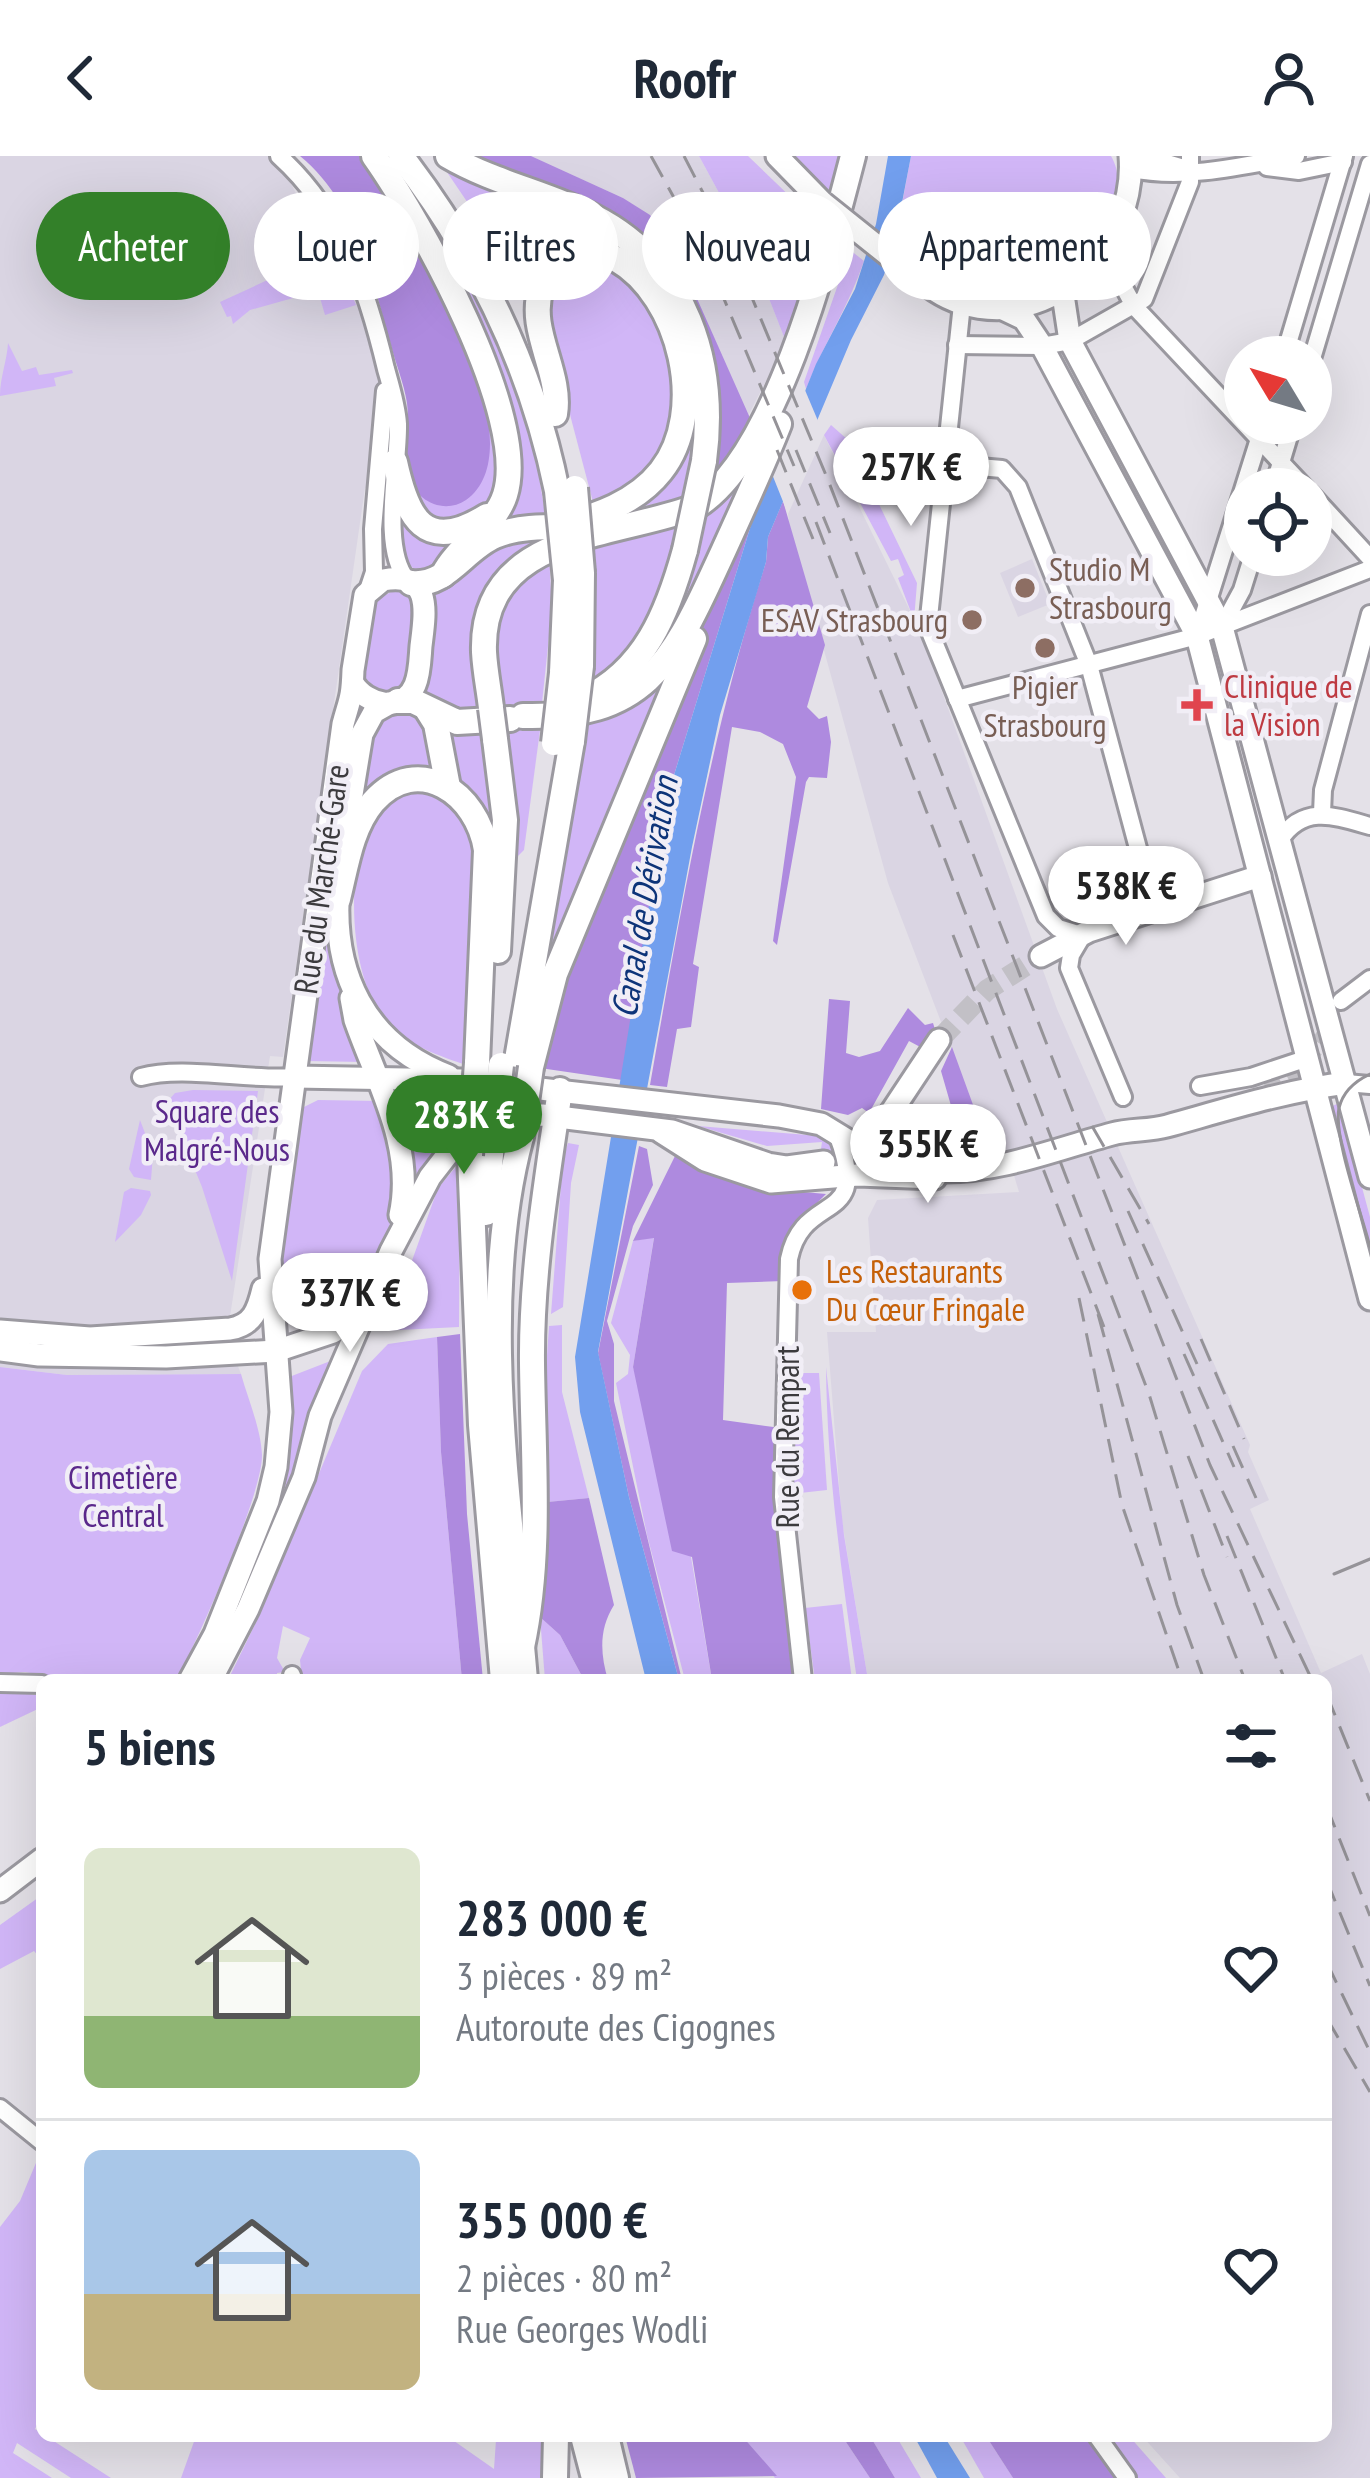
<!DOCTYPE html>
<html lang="fr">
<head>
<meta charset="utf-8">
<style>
	:root { --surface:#fff; --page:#f2f2f3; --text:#1f2937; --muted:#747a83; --line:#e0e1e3; --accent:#338029 }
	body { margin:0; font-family:"PT Sans Narrow",sans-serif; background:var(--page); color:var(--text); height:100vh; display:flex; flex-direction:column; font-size:45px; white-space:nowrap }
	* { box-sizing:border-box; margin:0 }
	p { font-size:39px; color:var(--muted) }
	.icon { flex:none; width:66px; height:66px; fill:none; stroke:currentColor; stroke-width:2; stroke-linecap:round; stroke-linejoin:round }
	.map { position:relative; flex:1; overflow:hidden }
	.details { position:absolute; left:36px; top:1518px; width:1296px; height:768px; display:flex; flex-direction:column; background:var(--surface); border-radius:18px; box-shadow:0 12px 48px #0002 }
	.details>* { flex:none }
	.guide { position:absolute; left:36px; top:36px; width:1299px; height:108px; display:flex; gap:24px }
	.needle { width:78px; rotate:308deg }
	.tools { position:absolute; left:1224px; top:180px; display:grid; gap:24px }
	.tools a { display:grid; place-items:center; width:108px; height:108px; border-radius:50%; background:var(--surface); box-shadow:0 12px 48px #0002; font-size:60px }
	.price { position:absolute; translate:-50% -102px; padding:0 27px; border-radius:42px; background:#fff; color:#222; font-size:39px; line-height:78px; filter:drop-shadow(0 3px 6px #0008) }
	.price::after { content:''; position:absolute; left:50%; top:72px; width:36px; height:27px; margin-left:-18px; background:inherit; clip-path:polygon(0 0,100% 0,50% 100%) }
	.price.selected { background:var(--accent); color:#fff }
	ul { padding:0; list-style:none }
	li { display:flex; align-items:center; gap:36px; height:300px; padding:0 48px }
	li+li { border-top:3px solid var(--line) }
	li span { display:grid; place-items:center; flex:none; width:336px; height:240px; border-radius:18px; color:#555 }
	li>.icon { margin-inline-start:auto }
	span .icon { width:144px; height:144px; fill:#fffc; stroke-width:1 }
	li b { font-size:51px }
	h2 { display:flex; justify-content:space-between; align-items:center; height:144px; padding:0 48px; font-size:51px }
	.pill { padding:0 42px; border-radius:54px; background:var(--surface); box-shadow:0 12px 48px #0002; font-size:42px; line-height:108px }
	.pill.selected { background:var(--accent); color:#fff }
	header { display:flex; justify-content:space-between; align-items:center; height:156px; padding:0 48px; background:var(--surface); font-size:54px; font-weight:800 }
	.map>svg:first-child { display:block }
	.built { fill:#dad5e3 }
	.green { fill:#d1b6f7 }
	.forest { fill:#ae8adf }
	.water { fill:#729fee }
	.pier { fill:#e4e1e8 }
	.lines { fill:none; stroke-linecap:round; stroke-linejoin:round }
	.minor-tunnel { stroke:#c2c0c6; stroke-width:16; stroke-dasharray:16 8; stroke-linecap:butt }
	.major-tunnel { stroke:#c2c0c6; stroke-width:21; stroke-dasharray:21 10; stroke-linecap:butt }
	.minor-casing { stroke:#9b99a0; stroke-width:22 }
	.major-casing { stroke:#9b99a0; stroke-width:27 }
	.highway-casing { stroke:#9b99a0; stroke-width:30 }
	.minor { stroke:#fff; stroke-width:16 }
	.major { stroke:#fff; stroke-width:21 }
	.highway { stroke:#fff; stroke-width:24 }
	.tram { stroke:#959398; stroke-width:3 }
	.rail { stroke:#959398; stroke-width:3; stroke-dasharray:24 12; stroke-linecap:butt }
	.major-bridge-casing { stroke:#9b99a0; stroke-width:27; stroke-linecap:butt }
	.highway-bridge-casing { stroke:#9b99a0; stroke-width:30; stroke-linecap:butt }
	.major-bridge { stroke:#fff; stroke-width:21 }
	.highway-bridge { stroke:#fff; stroke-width:24 }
	.education-dot { fill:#8d6e63; stroke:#f1eef6; stroke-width:4.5 }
	.health-dot { fill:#e0444e; stroke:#f1eef6; stroke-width:4.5 }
	.food-dot { fill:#e8710a; stroke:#f1eef6; stroke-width:4.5 }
	.labels { text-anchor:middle; stroke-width:9; stroke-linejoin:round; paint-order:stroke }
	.education-label { font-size:33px; fill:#785e54; stroke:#f1eef6; text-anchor:start }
	.health-label { font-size:33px; fill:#be3a42; stroke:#f1eef6; text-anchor:start }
	.street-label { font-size:33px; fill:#3c3b3e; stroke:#f1eef6 }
	.park-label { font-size:33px; fill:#5a288b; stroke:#f1eef6 }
	.food-label { font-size:33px; fill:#c56008; stroke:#f1eef6; text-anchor:start }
	.water-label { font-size:36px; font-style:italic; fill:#0d3479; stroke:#f1eef6 }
</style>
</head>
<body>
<header><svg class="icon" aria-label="back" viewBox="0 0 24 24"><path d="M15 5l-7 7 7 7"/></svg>Roofr<svg class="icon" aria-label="person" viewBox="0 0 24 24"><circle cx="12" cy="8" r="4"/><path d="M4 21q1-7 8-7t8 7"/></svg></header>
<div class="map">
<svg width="1370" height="2322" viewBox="0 0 1370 2322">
	<rect width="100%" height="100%" fill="#e4e1e8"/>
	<g class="built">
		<polygon points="0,0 277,0 332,108 365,97 407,247 408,320 365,332 283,901 270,900 229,1167 223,1172 241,1218 67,1219 0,1211"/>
		<polygon points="531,0 699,0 750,94 786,186 748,260 675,93 650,60 623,42"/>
		<polygon points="824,279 920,475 1057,853 1250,1289 1248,1296 1269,1344 1250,1353 1321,1517 1362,1498 1370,1518 1370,2322 1180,2322 1142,2280 1326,2280 1326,1524 868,1524 842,1365 827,1176 876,1176 868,1062 877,1044 1019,1036 1000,973 980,968 888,727 789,367 788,358"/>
		<polygon points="1032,403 1050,448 1018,461 1000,417"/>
	</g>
	<g class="green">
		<path d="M436,0C461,5 486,24 511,33C537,42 565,49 589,62C700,117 718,228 691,339L617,357C640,341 663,328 678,302C714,238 664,65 575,90C561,94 546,105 540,118C534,129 534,142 530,153L491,81Z"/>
		<polygon points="699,0 748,0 824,73 786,186 750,94"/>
		<polygon points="790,0 842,0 834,37 828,33 826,37"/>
		<path d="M911,0H1111C1120,16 1118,26 1114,44C1102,101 1038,143 980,138C952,135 929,115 907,99L923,82L918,77L904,92L895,85Z"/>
		<path d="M399,19C443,76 487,143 512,210C530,259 538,313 546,364L497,367L514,302Z"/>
		<polygon points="333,94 356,149 325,159 318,135 250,154 233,168 231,160 227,161 220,146"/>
		<path d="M850,94L864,105C849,150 823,189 806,233L804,226Z"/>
		<polygon points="568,108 614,108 664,172 680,245 655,314 594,350 547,171 545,141"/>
		<path d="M8,187L22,215L36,211L39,219L72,214L73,217L54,222L56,230L0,240C0,221 7,205 8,187Z"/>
		<polygon points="471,198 495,265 498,340 474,364 423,364 408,320"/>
		<polygon points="831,269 848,284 917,427 914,464 898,422 904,419 898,403 891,405 824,279"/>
		<polygon points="748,311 671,483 627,524 700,380 706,356"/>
		<polygon points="400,355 452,378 454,388 431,413 415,414 401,401"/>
		<polygon points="683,365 650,473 593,530 595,387"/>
		<polygon points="510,381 548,383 527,392 506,410 483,555 468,557 424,541 435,450 428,434"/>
		<path d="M549,399L552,452L542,547L502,553C488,477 487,451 549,399Z"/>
		<path d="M395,434C403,437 407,437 412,444C420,457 410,530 395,536C389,539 381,537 376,535L364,520L375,444Z"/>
		<polygon points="669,512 550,812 543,810 587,560"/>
		<polygon points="406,553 423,558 437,618 359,651 370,577 379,561"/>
		<polygon points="541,567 524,694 517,701 504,573"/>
		<polygon points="441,570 483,576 493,650 492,714 454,626"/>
		<path d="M414,632L455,645L477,689L463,908C434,898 403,887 383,862C348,816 344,705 375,656C383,642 400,637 414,632Z"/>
		<polygon points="325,733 333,808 365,906 305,905"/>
		<polygon points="193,934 258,935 232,1125 202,1031 167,946 175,937"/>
		<path d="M318,944L379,945C384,959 392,975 395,989C404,1049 375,1168 303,1174L287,1160L278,1103L298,954Z"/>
		<polygon points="393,945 463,947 461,975 413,1039"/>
		<polygon points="1337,948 1346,950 1346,972 1370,1061 1370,1100 1330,951"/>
		<polygon points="140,964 153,998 151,1024 134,1021 129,1013"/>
		<polygon points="698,970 832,981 841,1011 776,1016 820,1000 822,986 767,990"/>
		<polygon points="568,987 579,989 571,1027 563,1151 551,1158 563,1003"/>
		<polygon points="460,1006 459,1171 379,1175 409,1113 438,1032"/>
		<polygon points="131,1032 150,1035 151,1039 141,1059 115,1086 124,1036"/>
		<polygon points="654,1081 633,1211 691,1401 712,1524 685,1524 647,1379 616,1227 628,1218 630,1199 611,1167 633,1085"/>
		<polygon points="562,1169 562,1236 589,1342 537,1347 549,1170"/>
		<polygon points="437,1181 441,1296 462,1524 302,1524 300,1504 310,1482 283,1470 277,1502 285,1516 277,1517 277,1524 228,1524 260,1458 362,1215 388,1188"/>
		<polygon points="333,1204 293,1325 227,1482 230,1450 263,1373 284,1223"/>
		<path d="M0,1211L67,1219L241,1218C248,1243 261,1273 262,1299C263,1336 197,1488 176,1524H70L25,1516L0,1518Z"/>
		<path d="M826,1211L844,1379L868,1524H857C842,1421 827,1316 826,1211Z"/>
		<polygon points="794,1217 819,1217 827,1334 791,1338"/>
		<polygon points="842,1448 852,1524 815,1524 805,1452"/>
		<polygon points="540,1461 560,1479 584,1524 545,1524"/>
		<polygon points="17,1536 42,1540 42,1551 0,1571 0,1538"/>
		<polygon points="42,1739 42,1762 37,1768 42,1773 42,1804 34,1795 0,1813 0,1769"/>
		<polygon points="38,2002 42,2005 42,2259 35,2273 111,2322 71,2322 17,2287 13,2297 52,2322 0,2322 0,2071 20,2045"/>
		<polygon points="196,2280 447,2280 494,2313 496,2284 482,2280 550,2280 548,2322 181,2322"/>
		<polygon points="742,2280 842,2280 870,2322 775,2322"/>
		<polygon points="870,2280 896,2280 921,2322 895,2322"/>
		<polygon points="960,2280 986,2280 1013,2322 984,2322"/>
		<polygon points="1108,2280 1129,2280 1166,2322 1138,2322"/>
	</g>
	<g class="forest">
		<path d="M300,0H361C404,55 546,287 466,344C444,359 415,345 409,320C403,298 410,271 407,247C404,227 395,206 390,186C371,120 356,46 300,0Z"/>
		<path d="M468,0H531L623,42L650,59L675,93L754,271L711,330C721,222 719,134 622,64C578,33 518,19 468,0Z"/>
		<path d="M783,345L825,489L807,551L819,563L827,560L831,586L827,622L809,621L806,626L777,789L773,785L796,621L783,588L760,576L732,571L693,808L699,811L691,871L677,873L667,931L650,929C681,752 711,577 766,406L768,381Z"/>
		<polygon points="743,364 751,369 666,645 622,924 540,912 551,853"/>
		<polygon points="829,843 850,845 846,897 859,901 880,895 908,852 925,869 933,867 938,883 924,893 909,885 869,957 862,952 848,959 821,953"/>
		<polygon points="952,891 980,968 1000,973 1003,984 958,974 941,915"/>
		<polygon points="639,990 647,993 653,1029 633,1070 607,1165 614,1188 614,1245 682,1524 679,1524 629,1341 598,1197"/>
		<polygon points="675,1000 748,1031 826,1038 789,1075 783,1125 727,1127 723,1264 781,1272 798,1524 712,1524 692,1401 672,1395 633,1211 654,1082 633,1085"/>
		<polygon points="460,1178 467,1358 483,1524 462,1524 441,1296 437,1181"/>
		<path d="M589,1342L614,1449C599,1473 600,1497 608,1524H584L560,1479L540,1461L537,1347Z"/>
		<polygon points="625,2280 742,2280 777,2320 636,2322"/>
		<polygon points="842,2280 870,2280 895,2322 870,2322"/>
		<polygon points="986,2280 1088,2280 1119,2322 1013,2322"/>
	</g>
	<g class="water">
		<polygon points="888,0 911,0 894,88 884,119 851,184 768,381 766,406 720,559 692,691 598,1196 629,1341 679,1524 646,1524 580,1256 575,1201 666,645 751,369 816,208 855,133 876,68"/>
		<polygon points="914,2280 944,2280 970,2322 937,2322"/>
	</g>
	<polygon class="pier" points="802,227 821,272 786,353 768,308"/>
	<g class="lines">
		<polyline class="minor-tunnel" points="1266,932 1303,913 1331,868"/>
		<polyline class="major-tunnel" points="939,884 987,834 1041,800"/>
		<defs>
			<g id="minor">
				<path d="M279,0C342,57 367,133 386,213C391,231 397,250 398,268C399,310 380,390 407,424"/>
				<polyline points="1144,0 1180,11"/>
				<polyline points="1267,11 1299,15 1343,6"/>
				<path d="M1131,13C1184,24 1243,10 1296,0"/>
				<polyline points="1094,108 1117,119 1134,150 1306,333"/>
				<polyline points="962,148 928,471 1046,760 1058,772 1081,779"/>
				<polyline points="957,189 1042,190 1070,185 1144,143 1190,26 1190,0"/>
				<polyline points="1284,201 1344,0"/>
				<polyline points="1311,206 1370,8"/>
				<polyline points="944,308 1002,313 1018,331 1089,509 1154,752"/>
				<polyline points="1273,333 1293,267"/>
				<polyline points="1311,338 1370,402"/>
				<polyline points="368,434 374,416 373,373 385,235"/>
				<polyline points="1222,471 1242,434 1253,399"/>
				<polyline points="1197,480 1264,267"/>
				<polyline points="957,543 1197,480 1370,413"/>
				<polyline points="1322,657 1323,634 1370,458"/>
				<path d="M1280,684C1303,648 1335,660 1370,670"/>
				<polyline points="1084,777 1071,799 1069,812 1123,941"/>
				<polyline points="1341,845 1370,823"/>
				<path d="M141,921C183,909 248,925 295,921"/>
				<polyline points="1346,927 1370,929"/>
				<polyline points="1200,930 1251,921 1308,902"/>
				<polyline points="292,1519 293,1524"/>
				<path d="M803,1524L783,1341L789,1103C803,1033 873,1072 837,978"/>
				<polyline points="0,1527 42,1528"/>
				<polyline points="0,1952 42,1986"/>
				<polyline points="1097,2280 1127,2322"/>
			</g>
			<g id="major">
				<polyline points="777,0 823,47"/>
				<path d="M898,107C917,121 937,140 961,147C1053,176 1137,89 1130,0"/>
				<polyline points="1062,132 1070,185 1222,471 1370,1021"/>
				<polyline points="999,151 1024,163 1042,190 1197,480 1370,1143"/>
				<polyline points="342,699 362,578 374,556 390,547"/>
				<path d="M339,730C331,817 365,888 449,920"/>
				<polyline points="1041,800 1089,775 1260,720"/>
				<path d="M351,842L355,864C377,927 415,991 400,1059"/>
				<path d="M295,921L461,924L779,960L821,968L852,987L942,1015C1001,1016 1056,993 1112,978C1130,973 1149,975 1167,970C1225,954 1285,935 1346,927"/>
				<polyline points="882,970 939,884"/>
				<polyline points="661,976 705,1004 771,1026 858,1019 935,1022"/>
				<path d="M0,1175L90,1182L230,1173C253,1169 258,1154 263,1133"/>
				<polyline points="0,1194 39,1199 166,1201 276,1195 333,1176 362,1159"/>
				<path d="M190,1524L215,1478L268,1345L276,1311L281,1256L270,1103L343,568C350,542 352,543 353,514L365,439L383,424C433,415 425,457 421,490C420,502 420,517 415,529C403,558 366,549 353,527"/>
				<polyline points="211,1524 248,1453 304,1321 320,1260 391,1095 430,1021 458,985 502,963 542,959 672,975 768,1008 787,1011 824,1006"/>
				<polyline points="0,1735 42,1703"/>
			</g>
			<g id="highway">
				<path d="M374,0C420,65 530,261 505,339C495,371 458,389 443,419"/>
				<path d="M401,0C478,100 532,211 557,335"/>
				<path d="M448,0C494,27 547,37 594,61C687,109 717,207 704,305"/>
				<path d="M555,258C562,216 527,174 541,133C552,102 587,87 616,103C681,140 708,256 661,315C636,347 596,360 558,370"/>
				<path d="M395,306C407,361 424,399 487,360"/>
				<path d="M411,427C447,431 464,393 495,380C518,370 548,371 573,371"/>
				<polyline points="581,510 582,417"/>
				<polyline points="562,517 566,424"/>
				<path d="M584,543C645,515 668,456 685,394"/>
				<polyline points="398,545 413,545 457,566 510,563"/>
				<polyline points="426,552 436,568 448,631"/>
				<path d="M491,552C489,534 485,515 484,496C480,377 615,381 695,351C777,302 829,92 853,0"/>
				<path d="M523,560C643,563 671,509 716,411C738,363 760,316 779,268"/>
				<polyline points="495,583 505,664 498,795"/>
				<path d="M338,743C346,711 351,672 373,646C418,595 478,638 486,694L477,907"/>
				<polyline points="516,909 572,585"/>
				<polyline points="531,911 555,818 694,483"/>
				<path d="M521,981C476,1149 511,1352 525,1524"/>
				<polyline points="470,999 481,1269 503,1524"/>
				<polyline points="486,1057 492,987"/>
				<path d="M522,1491C542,1399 533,1301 532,1207C531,1117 547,1023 560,934"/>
				<polyline points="583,2280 594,2322"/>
				<polyline points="606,2280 616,2322"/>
				<polyline points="555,2322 556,2280"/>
			</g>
		</defs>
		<use href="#minor" class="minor-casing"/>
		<use href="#major" class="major-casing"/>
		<use href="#highway" class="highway-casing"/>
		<use href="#minor" class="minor"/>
		<use href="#major" class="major"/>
		<use href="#highway" class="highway"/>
		<g class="tram">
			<path d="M1370,918C1355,925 1343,935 1339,952C1333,980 1362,1059 1370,1091"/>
			<polyline points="1334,1418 1370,1403"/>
		</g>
		<g class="rail">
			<polyline points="651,0 706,100 794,310"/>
			<polyline points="684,0 730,89 828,324 1210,1309 1312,1524"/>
			<polyline points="777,294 813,383"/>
			<polyline points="796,294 830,377"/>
			<polyline points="816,366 1149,1238 1204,1419 1245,1524"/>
			<polyline points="953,779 1104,1171"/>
			<polyline points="1092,970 1149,1068"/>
			<polyline points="1128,1055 1197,1208"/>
			<polyline points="1079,1142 1122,1349 1182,1524"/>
			<polyline points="1098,1158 1177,1449 1204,1524"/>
			<polyline points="1201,1183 1244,1283"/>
			<polyline points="1184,1198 1234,1311"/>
			<polyline points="1233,1290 1256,1342"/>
			<polyline points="1188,1300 1227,1401"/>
			<polyline points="1227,1380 1285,1524"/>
			<polyline points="1326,1537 1370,1645"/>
			<polyline points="1326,1649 1370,1760"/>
			<polyline points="1326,1723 1370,1830"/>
			<polyline points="1326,1805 1370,1896"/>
			<polyline points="1326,1861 1370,1936"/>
		</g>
		<defs>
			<polyline id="major-bridge" points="823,47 898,107"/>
			<g id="highway-bridge">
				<polyline points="575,332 582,417"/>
				<polyline points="557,335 566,424"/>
				<polyline points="685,394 704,305"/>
				<polyline points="491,552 495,583"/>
				<polyline points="572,585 581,510"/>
				<polyline points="554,587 562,517"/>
				<polyline points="521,981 531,911"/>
				<polyline points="492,987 501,909"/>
				<polyline points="470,999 477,907"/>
			</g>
		</defs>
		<use href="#major-bridge" class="major-bridge-casing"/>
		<use href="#highway-bridge" class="highway-bridge-casing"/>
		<use href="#major-bridge" class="major-bridge"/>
		<use href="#highway-bridge" class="highway-bridge"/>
	</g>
	<g class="education-dot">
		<circle cx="1025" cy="432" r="12"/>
		<circle cx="972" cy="464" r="12"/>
		<circle cx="1045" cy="492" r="12"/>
	</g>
	<path class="health-dot" d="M1191 531h12v12h12v12h-12v12h-12v-12h-12v-12h12z"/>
	<circle class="food-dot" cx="802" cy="1134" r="12"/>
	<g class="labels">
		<g class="education-label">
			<text x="1049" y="425">Studio M<tspan x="1049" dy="38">Strasbourg</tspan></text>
			<text x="948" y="476" text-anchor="end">ESAV Strasbourg</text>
			<text x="1045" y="543" text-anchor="middle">Pigier<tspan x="1045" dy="38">Strasbourg</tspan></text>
		</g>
		<g class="health-label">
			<text x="1224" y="542">Clinique de<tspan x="1224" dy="38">la Vision</tspan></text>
		</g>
		<g class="street-label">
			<text transform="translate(321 723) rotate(-82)" y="12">Rue du Marché-Gare</text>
			<text transform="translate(787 1281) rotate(-90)" y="12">Rue du Rempart</text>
		</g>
		<g class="park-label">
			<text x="217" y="967">Square des<tspan x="217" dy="38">Malgré-Nous</tspan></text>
			<text x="123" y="1333">Cimetière<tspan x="123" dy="38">Central</tspan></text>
		</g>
		<g class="food-label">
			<text x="826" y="1127">Les Restaurants<tspan x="826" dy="38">Du Cœur Fringale</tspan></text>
		</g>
		<g class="water-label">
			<text transform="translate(644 741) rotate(-80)" y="13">Canal de Dérivation</text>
		</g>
	</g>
</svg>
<div class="tools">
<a><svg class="needle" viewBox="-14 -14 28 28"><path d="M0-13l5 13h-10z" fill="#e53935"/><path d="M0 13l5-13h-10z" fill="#747a83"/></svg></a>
<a><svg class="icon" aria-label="locate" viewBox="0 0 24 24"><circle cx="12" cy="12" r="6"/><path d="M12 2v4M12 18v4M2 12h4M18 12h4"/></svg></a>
</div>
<b class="price" style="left:911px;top:373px">257K €</b>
<b class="price" style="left:1126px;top:792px">538K €</b>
<b class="price selected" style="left:464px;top:1021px">283K €</b>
<b class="price" style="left:928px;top:1050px">355K €</b>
<b class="price" style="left:350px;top:1199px">337K €</b>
<div class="guide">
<a class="pill selected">Acheter</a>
<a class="pill">Louer</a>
<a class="pill">Filtres</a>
<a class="pill">Nouveau</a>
<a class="pill">Appartement</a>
</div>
<section class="details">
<h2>5 biens<svg class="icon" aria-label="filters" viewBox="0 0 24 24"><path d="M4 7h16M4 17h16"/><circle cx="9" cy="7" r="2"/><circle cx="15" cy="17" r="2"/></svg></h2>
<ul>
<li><span style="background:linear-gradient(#dfe7d0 70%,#8fb573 0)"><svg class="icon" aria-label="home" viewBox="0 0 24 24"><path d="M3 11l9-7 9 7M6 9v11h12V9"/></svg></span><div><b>283 000 €</b><p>3 pièces · 89 m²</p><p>Autoroute des Cigognes</p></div><svg class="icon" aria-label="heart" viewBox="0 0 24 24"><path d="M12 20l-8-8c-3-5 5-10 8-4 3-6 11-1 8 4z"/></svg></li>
<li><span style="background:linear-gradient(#a9c7e8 60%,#c2b280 0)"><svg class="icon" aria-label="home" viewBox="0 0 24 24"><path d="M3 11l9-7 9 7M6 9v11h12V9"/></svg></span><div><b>355 000 €</b><p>2 pièces · 80 m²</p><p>Rue Georges Wodli</p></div><svg class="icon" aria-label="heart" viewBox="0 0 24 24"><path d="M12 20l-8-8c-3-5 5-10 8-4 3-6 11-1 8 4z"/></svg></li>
</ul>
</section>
</div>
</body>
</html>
